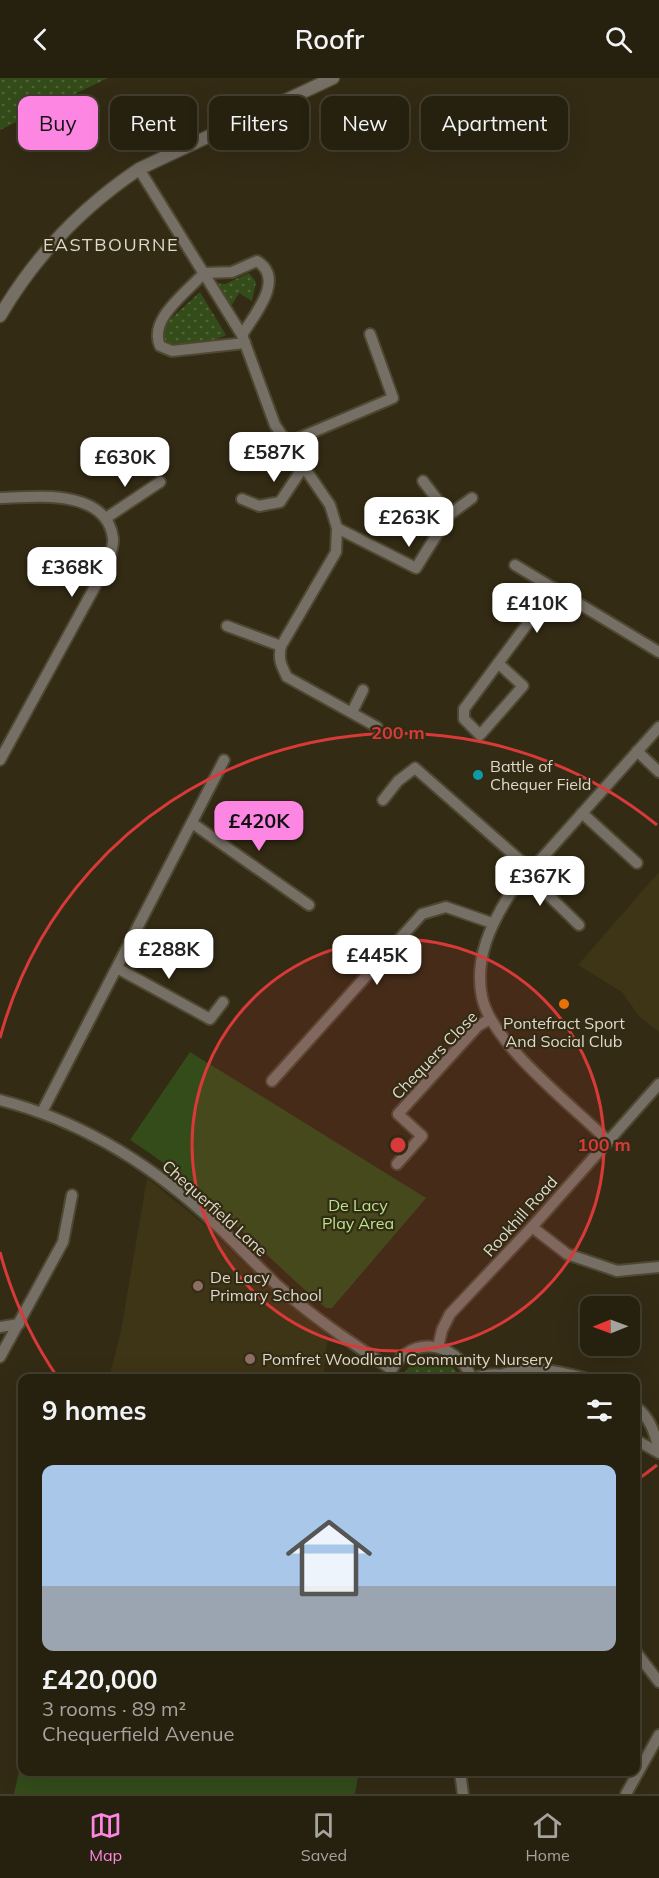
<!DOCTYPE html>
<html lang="en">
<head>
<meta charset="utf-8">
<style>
	:root { --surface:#26200f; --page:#322d1d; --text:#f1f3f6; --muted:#a4a39e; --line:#423e2f; --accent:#fd86e2 }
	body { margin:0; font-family:Mulish,sans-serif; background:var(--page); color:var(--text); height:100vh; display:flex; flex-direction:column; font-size:22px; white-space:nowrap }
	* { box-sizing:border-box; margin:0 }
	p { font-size:20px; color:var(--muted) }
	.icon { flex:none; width:33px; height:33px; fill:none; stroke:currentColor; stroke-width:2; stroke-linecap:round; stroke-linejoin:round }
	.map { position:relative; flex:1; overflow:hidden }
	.panel { position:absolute; left:18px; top:1296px; width:622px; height:402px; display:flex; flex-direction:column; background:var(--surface); border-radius:12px; box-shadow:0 6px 24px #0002,0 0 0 2px var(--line) }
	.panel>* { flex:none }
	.hud { position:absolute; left:18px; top:18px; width:624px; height:54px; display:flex; gap:12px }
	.needle { width:39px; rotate:269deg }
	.fabs { position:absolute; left:580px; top:1218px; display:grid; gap:12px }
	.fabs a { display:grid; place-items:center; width:60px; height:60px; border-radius:12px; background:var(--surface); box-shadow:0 6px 24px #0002,0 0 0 2px var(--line); font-size:30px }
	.price { position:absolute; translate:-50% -51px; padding:0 14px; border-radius:12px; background:#fff; color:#222; font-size:20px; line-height:39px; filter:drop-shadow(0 2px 3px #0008) }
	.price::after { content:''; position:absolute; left:50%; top:36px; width:18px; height:14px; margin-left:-9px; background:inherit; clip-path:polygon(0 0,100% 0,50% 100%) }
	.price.on { background:var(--accent); color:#111 }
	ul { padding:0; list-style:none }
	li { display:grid; align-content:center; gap:12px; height:318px; padding:0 24px }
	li+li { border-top:2px solid var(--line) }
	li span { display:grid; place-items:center; height:186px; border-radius:12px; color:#555 }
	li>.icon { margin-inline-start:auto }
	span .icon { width:108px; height:108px; fill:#fffc; stroke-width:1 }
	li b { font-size:26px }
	h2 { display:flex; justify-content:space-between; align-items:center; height:72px; padding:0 24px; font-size:26px }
	.chip { padding:0 21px; border-radius:12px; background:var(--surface); box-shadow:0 6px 24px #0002,0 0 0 2px var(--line); font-size:21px; line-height:54px }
	.chip.on { background:var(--accent); color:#111 }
	header { display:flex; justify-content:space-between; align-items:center; height:78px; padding:0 24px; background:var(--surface); font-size:27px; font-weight:600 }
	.tab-bar { display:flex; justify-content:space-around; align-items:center; height:84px; border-top:2px solid var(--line); background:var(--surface); font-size:16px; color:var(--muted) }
	.tab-bar a { display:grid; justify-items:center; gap:3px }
	.tab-bar .on { color:var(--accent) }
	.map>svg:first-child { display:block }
	.built { fill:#3e3416 }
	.grass { fill:url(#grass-dots) }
	.park { fill:#334c19 }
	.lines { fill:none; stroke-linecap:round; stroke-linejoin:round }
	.minor-casing { stroke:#4e4731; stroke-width:14 }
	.tertiary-casing { stroke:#4e4731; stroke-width:15 }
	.minor { stroke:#756f65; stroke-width:10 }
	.tertiary { stroke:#756f65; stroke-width:12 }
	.ring { fill:none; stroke:#d73a38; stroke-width:3 }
	.culture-dot { fill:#0f9aa8; stroke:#332b14; stroke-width:2 }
	.food-dot { fill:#e8710a; stroke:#332b14; stroke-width:2 }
	.education-dot { fill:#8d6e63; stroke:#332b14; stroke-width:2 }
	.labels { text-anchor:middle; stroke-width:4.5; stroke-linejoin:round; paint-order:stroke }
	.poi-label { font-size:16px; fill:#ded9cb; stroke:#332b14; text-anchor:start }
	.street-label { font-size:16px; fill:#ded9cb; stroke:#332b14 }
	.park-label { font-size:16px; fill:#b6e68c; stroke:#332b14 }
	.neighbourhood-label { font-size:18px; letter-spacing:1.5px; fill:#ded9cb; stroke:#332b14 }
	.centre { fill:#d73a38; stroke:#332b14; stroke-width:3 }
	.ring-label { font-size:18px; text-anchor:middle; font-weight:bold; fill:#d73a38; stroke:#332b14; stroke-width:4.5; stroke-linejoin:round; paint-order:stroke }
</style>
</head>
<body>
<header><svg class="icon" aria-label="back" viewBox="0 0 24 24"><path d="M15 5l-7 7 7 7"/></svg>Roofr<svg class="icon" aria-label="search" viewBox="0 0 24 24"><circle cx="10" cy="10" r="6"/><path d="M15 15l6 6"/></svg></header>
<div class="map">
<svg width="659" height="1716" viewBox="0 0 659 1716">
	<defs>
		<pattern id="grass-dots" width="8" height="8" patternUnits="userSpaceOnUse" patternTransform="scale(1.5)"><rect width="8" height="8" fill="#334c19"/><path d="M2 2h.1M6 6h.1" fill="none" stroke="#506539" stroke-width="1.8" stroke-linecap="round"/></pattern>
	</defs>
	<rect width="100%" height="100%" fill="#332b14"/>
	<g class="built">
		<polygon points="659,794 659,954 639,938 622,914 578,887"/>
		<polygon points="147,1100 206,1148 278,1218 328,1258 323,1300 109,1300 121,1253"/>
	</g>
	<g class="grass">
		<polygon points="0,0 108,0 0,52"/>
		<polygon points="249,195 256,204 252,223 239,215 230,230 217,205 225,206"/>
		<path d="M200,214L226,257C213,265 174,269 162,263L165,246Z"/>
		<path d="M429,1279C444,1280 454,1287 460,1300H400L413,1284Z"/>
	</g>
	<g class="park">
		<path d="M190,974L426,1120L332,1230H326C260,1175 203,1108 130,1062Z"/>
		<polygon points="22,1679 22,1694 359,1694 355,1716 14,1716"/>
	</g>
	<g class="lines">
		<defs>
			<g id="minor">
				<path d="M139,91L242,257L275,347L330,427L337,450L336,474L281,568C278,581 281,587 287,599L377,649"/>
				<path d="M242,257C254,237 286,201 257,183L232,194L204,195C187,214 148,241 160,268L172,273L245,265"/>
				<polyline points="287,365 393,320 370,256"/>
				<path d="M0,420C36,419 106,410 113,460C114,467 110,476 109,483L0,682"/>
				<polyline points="242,421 259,428 280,424 304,388"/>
				<polyline points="449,437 472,420"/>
				<polyline points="106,440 160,404"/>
				<polyline points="337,450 416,490 449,437 423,403"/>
				<polyline points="515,487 659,574"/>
				<polyline points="227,548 281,568"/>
				<polyline points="498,585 523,608 480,657 464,641 464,631 554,510"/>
				<polyline points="352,634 363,612"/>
				<polyline points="637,673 659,694"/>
				<polyline points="383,722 398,703 415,690 530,791 540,809 579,847"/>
				<polyline points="582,735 637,785"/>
				<polyline points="192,745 309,827"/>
				<polyline points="117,890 210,941 223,924"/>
				<polyline points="272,1003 422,836 446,829 492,845"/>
				<path d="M0,1022C78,1042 146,1083 206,1137C230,1159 253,1184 277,1207C312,1239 352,1265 391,1291"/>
				<polyline points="42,1034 224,682"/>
				<path d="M607,1062C573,1028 491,965 482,919C474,881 491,846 510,816L659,649"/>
				<polyline points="397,1086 422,1058 398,1036 478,948 490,941"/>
				<polyline points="532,1149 567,1176 617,1193 659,1189"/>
				<polyline points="0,1249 19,1246"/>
				<polyline points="438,1269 442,1252 450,1236 532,1149 659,1006"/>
				<polyline points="0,1279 63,1164 72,1117"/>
				<path d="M503,1296C535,1288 553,1292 584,1300"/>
				<path d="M388,1300C404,1256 454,1260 472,1300"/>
				<path d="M472,1300C484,1297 498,1294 509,1299"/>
				<path d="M636,1329C650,1339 655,1356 659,1372"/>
				<polyline points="636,1362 659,1375"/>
				<polyline points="636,1574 659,1604"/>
				<polyline points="460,1694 463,1716"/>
				<polyline points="626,1716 659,1657"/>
			</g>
			<path id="tertiary" d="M0,238C35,178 81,130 139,91L333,0"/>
		</defs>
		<use href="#minor" class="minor-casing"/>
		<use href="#tertiary" class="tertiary-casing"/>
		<use href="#minor" class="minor"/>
		<use href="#tertiary" class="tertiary"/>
	</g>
	<circle cx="398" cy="1067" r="206" fill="#d73a38" fill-opacity=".12"/>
	<g class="ring">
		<circle cx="398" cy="1067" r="206"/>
		<path d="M657 1387A412 412 0 0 1 637 1402M58 1300A412 412 0 0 1 0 1174M0 960A412 412 0 0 1 657 747"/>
	</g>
	<circle class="culture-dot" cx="478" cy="697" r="6"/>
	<circle class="food-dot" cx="564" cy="926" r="6"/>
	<g class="education-dot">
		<circle cx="198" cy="1208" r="6"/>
		<circle cx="250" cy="1281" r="6"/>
	</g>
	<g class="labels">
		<g class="poi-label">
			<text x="490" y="694">Battle of<tspan x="490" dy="18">Chequer Field</tspan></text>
			<text x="564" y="951" text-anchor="middle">Pontefract Sport<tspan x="564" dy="18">And Social Club</tspan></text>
			<text x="210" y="1205">De Lacy<tspan x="210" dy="18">Primary School</tspan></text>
			<text x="262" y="1287">Pomfret Woodland Community Nursery</text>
		</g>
		<g class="street-label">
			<text transform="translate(434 977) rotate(-46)" y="6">Chequers Close</text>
			<text transform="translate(215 1130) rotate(42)" y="6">Chequerfield Lane</text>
			<text transform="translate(520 1138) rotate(-48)" y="6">Rookhill Road</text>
		</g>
		<g class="park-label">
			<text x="358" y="1133">De Lacy<tspan x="358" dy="18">Play Area</tspan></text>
		</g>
		<g class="neighbourhood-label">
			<text x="111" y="173">EASTBOURNE</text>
		</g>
	</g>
	<circle cx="398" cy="1067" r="9" class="centre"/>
	<g class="ring-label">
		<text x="398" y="661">200 m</text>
		<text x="604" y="1073">100 m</text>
	</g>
</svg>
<div class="fabs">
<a><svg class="needle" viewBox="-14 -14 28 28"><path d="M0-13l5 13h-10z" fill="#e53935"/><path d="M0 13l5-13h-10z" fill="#a4a39e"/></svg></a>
</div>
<b class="price" style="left:274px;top:405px">£587K</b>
<b class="price" style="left:125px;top:410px">£630K</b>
<b class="price" style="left:409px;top:470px">£263K</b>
<b class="price" style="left:72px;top:520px">£368K</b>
<b class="price" style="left:537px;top:556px">£410K</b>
<b class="price on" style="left:259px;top:774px">£420K</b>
<b class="price" style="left:540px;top:829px">£367K</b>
<b class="price" style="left:169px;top:902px">£288K</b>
<b class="price" style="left:377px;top:908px">£445K</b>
<div class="hud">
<a class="chip on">Buy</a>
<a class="chip">Rent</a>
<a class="chip">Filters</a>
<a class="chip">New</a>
<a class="chip">Apartment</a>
</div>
<section class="panel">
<h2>9 homes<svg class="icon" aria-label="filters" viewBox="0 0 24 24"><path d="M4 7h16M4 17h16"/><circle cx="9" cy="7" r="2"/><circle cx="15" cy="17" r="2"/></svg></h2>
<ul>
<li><span style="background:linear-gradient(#a9c7e8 65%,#9aa5b1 0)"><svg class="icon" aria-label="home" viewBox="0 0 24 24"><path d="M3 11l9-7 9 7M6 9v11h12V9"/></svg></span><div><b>£420,000</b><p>3 rooms · 89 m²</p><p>Chequerfield Avenue</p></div></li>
</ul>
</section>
</div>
<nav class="tab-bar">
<a class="on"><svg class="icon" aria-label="map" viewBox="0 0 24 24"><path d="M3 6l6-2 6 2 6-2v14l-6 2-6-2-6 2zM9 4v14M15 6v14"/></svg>Map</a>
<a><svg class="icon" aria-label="saved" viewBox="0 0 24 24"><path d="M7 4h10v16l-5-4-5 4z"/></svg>Saved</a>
<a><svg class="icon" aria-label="home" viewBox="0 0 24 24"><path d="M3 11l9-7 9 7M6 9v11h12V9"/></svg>Home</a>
</nav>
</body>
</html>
